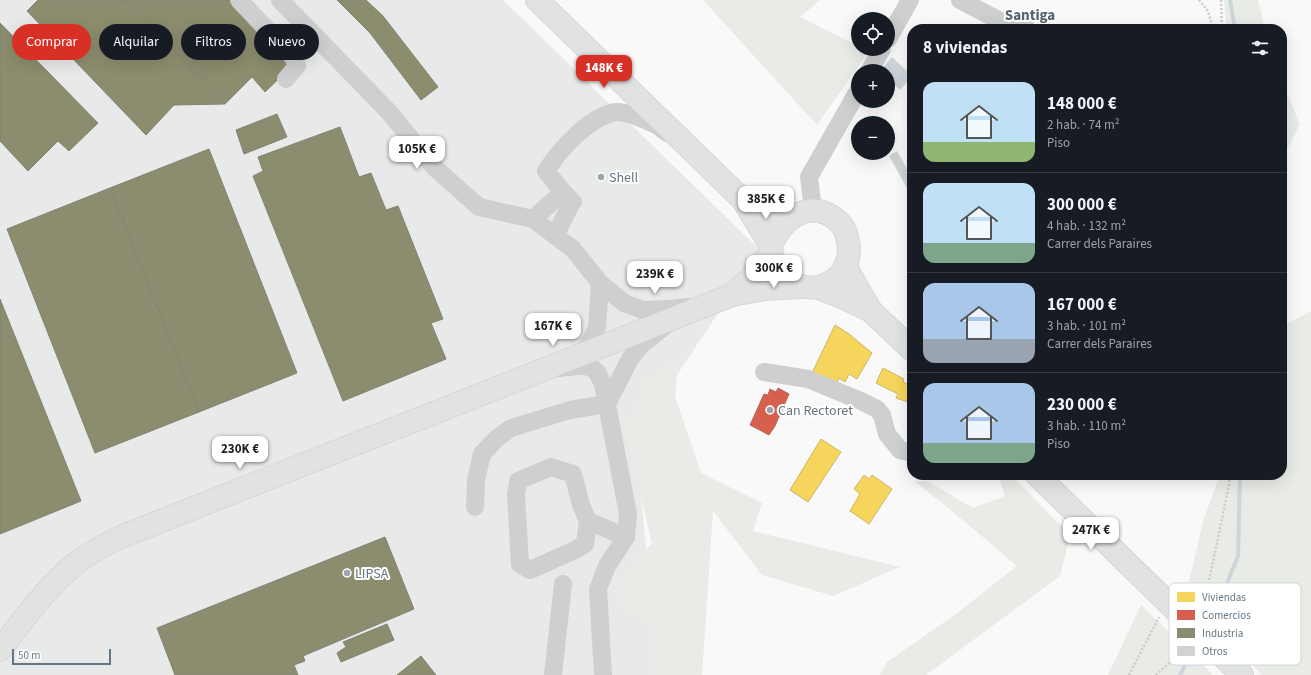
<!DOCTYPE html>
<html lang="es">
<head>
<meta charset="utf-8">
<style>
	:root { --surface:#171b24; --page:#20242c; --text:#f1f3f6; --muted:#9ea1a6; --line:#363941; --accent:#d93025 }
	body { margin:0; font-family:"Source Sans 3",sans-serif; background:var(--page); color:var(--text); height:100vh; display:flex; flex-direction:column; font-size:15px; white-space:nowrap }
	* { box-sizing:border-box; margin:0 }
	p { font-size:13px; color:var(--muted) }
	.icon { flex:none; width:22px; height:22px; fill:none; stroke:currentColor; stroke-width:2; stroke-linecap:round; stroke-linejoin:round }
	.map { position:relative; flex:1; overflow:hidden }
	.panel { position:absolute; left:907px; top:24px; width:380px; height:456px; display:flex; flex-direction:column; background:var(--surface); border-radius:16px; box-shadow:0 4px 16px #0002 }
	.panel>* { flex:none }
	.guide { position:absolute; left:12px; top:24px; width:380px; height:36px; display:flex; gap:8px }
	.controls { position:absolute; left:851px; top:12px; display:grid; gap:8px }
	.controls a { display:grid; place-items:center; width:44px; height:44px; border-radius:50%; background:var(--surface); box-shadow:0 4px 16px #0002; font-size:20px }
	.scale { position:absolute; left:12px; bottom:10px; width:99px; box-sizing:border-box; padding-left:4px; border:2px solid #657683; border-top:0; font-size:11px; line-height:14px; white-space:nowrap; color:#657683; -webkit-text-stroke:3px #fff; paint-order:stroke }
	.price { position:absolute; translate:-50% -34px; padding:0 9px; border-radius:8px; background:#fff; color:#222; font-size:13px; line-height:26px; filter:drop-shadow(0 1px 2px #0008) }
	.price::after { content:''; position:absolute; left:50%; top:24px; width:12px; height:9px; margin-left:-6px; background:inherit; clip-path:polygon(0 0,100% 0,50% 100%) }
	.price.selected { background:var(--accent); color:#fff }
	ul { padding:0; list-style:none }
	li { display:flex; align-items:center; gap:12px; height:100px; padding:0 16px }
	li+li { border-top:1px solid var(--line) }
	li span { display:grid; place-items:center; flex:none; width:112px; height:80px; border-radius:12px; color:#555 }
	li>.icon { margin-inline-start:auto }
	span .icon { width:48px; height:48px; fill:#fffc; stroke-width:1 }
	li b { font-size:17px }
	h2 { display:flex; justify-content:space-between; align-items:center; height:48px; padding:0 16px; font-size:17px }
	.pill { padding:0 14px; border-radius:18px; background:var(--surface); box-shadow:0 4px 16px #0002; font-size:14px; line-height:36px }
	.pill.selected { background:var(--accent); color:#fff }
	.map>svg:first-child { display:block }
	.built { fill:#e8e9e9 }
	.green { fill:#e8ebe6 }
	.water { fill:#ced6d9 }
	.homes { fill:#f6d55c; stroke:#cab868 }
	.shops { fill:#d6604d; stroke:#b4675d }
	.industry { fill:#8c8c6e; stroke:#808574 }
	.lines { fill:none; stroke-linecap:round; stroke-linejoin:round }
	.stream { stroke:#ced6d9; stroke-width:4 }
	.building { fill:#d0d2d3; stroke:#e8e8e8 }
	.major-casing { stroke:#d5d6d7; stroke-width:24 }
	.path { stroke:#cbcccd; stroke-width:2.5; stroke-dasharray:2 2; stroke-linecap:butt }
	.minor { stroke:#cecfd0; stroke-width:18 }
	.major { stroke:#e1e2e2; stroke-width:22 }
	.poi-dot { fill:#99a4ac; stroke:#fff; stroke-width:1.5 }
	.labels { text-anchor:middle; stroke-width:4; stroke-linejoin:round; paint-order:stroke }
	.poi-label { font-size:14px; fill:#657683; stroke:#fff; text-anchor:start }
	.neighbourhood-label { font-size:15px; font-weight:bold; fill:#57646e; stroke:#fff }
	.key { fill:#fff; stroke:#d1d6da; stroke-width:1 }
	.key-label { font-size:11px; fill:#657683 }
</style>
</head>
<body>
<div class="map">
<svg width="1311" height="675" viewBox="0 0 1311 675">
	<rect width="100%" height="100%" fill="#f9f9f9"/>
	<polygon class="built" points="0,0 503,0 760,250 635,438 659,675 0,675"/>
	<g class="green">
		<polygon points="703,0 820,0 800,17 858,46 858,49 865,49 869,51 817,125"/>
		<polygon points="1224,0 1258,0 1265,29 1227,29"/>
		<polygon points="1282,82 1300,124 1282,159"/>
		<polygon points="1311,311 1311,675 1262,675 1230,643 1186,594 1204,518 1220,475 1282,475 1282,326"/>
		<polygon points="679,356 675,396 701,473 762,503 753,531 900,567 833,596 762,575 713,511 702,675 650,675 649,627 617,601 619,582 638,556 652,544 626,431 644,380"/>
		<polygon points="998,475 1011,475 1070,535 1060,576 926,675 880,675 887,662 956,614 1017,566 952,511 914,481 927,481 973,508 1005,496"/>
		<polygon points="1141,605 1213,675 1108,675"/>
	</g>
	<polygon class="water" points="892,57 912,76 900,90 888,79 888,71 880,71"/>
	<g class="homes">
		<polygon points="835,325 849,334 872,353 857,379 849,374 845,382 839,378 836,385 812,373"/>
		<polygon points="883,368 904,379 903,382 912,386 911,403 896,398 898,394 876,383"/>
		<polygon points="821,439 841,452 808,502 790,490"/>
		<polygon points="864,475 869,479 872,475 892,489 869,524 850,511 860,494 854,489"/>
	</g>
	<polygon class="shops" points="778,388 789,394 775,426 769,435 750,425 764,394 768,395 770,389 776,392"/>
	<g class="industry">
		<polygon points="38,0 126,0 225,104 174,105 146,135 27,11"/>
		<polygon points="126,0 233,0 294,64 265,92 252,77 225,104"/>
		<polygon points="337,0 366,0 383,16 438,87 421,100 370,33"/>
		<polygon points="0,23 98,123 69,151 58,141 28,171 0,141"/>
		<polygon points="277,114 287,137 244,154 236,130"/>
		<polygon points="340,127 359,177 371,173 386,210 398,206 443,319 431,323 446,359 343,401 253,176 263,171 258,157"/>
		<polygon points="209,149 297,373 199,412 110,188"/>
		<polygon points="110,188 199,412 95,453 7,229"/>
		<polygon points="0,299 81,501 0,534"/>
		<polygon points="385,537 414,609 303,656 305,661 294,665 298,675 175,675 157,628"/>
		<polygon points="387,624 394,640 341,662 337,653 346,647 343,642"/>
		<polygon points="421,656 436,675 397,675"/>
	</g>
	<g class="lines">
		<g class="stream">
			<polyline points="1230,0 1235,29"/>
			<polyline points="1211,623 1238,556 1240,475"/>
			<polyline points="1180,675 1193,650"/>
		</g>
	</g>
	<polygon class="building" points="897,151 912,178 912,197 889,156"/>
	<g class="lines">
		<defs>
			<g id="major">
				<path d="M537,0L743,200L771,246C771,254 775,264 780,271C806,305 856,282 848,242C847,235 845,228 840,223C812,196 783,217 771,246"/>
				<polyline points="743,200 775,213 793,216"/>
				<polyline points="846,264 849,273 871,311"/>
				<polyline points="819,288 842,297 871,311 912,350"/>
				<path d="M732,295C748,281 762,269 771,250"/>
				<polyline points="1037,475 1242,675"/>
				<path d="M0,650C23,620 46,588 75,564C90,552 106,544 123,536L732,295L764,289L801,287"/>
			</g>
		</defs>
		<use href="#major" class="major-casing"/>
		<g class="path">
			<polyline points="1199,0 1208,11 1213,29"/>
			<polyline points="1221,0 1222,29"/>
			<polyline points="1201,611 1210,576 1228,490 1230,475"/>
			<polyline points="1129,675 1159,617"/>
			<polyline points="1156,675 1188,646"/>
		</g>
		<g class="minor">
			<polyline points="239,0 293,57 297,66 286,79"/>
			<polyline points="280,0 389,112 434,167 479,207 533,219 573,249 600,283 624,303 643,310 670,309 688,307"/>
			<polyline points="960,0 1000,21 1027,29"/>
			<polyline points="888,39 910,0"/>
			<polyline points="869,71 882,49"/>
			<path d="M573,202L563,192L546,171C560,149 590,116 616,112C624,111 647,120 654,124C659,126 663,130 667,133"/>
			<polyline points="813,210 809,177 858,91"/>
			<polyline points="533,219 563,192"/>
			<polyline points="555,236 572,202"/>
			<polyline points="582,354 591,340 597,327 600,283"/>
			<path d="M560,368C571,367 588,362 597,372C599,376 601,380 603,384L628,514L626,537L607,566L598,589L603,675"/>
			<polyline points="764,372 808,379 861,401 877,409 882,415 887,434 900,450 912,453"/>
			<polyline points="607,404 630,359 641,345 665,326"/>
			<polyline points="475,507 476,480 482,454 496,439 511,428 570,410 607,404"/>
			<polyline points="588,521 585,544 575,550 530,570 520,564 516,495 518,481 551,467 573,474 581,505 588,521 626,537"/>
			<polyline points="553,675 563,584"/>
		</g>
		<use href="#major" class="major"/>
	</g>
	<g class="poi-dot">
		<circle cx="601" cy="177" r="4"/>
		<circle cx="770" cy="410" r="4"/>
		<circle cx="347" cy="573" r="4"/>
	</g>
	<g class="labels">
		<g class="poi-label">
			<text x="609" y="182">Shell</text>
			<text x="778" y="415">Can Rectoret</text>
			<text x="355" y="578">LIPSA</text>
		</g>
		<g class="neighbourhood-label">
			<text x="1030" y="20">Santiga</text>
		</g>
	</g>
	<rect x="1169" y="583" width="132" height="82" rx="6" class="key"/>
	<rect x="1177" y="592" width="18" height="10" fill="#f6d55c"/>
	<rect x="1177" y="610" width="18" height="10" fill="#d6604d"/>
	<rect x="1177" y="628" width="18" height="10" fill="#8c8c6e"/>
	<rect x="1177" y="646" width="18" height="10" fill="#d0d2d3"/>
	<g class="key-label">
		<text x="1202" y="601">Viviendas</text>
		<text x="1202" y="619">Comercios</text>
		<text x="1202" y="637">Industria</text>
		<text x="1202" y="655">Otros</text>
	</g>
</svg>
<div class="controls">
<a><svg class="icon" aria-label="locate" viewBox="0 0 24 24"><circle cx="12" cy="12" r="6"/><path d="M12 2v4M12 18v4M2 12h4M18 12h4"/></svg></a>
<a>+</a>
<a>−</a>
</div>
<div class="scale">50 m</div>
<b class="price selected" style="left:604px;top:89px">148K €</b>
<b class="price" style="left:417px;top:170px">105K €</b>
<b class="price" style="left:766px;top:220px">385K €</b>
<b class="price" style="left:774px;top:289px">300K €</b>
<b class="price" style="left:655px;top:295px">239K €</b>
<b class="price" style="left:553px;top:347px">167K €</b>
<b class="price" style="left:240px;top:470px">230K €</b>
<b class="price" style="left:1091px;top:551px">247K €</b>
<div class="guide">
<a class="pill selected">Comprar</a>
<a class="pill">Alquilar</a>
<a class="pill">Filtros</a>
<a class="pill">Nuevo</a>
</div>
<section class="panel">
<h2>8 viviendas<svg class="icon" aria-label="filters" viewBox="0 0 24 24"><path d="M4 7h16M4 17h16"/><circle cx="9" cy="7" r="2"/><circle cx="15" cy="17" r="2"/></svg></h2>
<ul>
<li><span style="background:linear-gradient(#bfe0f5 75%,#8fb573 0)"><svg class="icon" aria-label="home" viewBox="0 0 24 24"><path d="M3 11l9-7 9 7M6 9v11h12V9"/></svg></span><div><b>148 000 €</b><p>2 hab. · 74 m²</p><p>Piso</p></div></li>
<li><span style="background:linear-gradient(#bfe0f5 75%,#7fa58c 0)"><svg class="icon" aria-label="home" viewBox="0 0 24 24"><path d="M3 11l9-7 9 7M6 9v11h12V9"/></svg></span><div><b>300 000 €</b><p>4 hab. · 132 m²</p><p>Carrer dels Paraires</p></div></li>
<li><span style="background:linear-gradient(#a9c7e8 70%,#9aa5b1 0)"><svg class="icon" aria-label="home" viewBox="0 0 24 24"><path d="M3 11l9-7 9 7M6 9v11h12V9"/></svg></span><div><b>167 000 €</b><p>3 hab. · 101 m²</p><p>Carrer dels Paraires</p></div></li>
<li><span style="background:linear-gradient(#a9c7e8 75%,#7fa58c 0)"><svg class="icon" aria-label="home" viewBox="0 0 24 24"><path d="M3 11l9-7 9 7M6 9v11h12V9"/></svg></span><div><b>230 000 €</b><p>3 hab. · 110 m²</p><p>Piso</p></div></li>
</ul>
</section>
</div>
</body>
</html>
